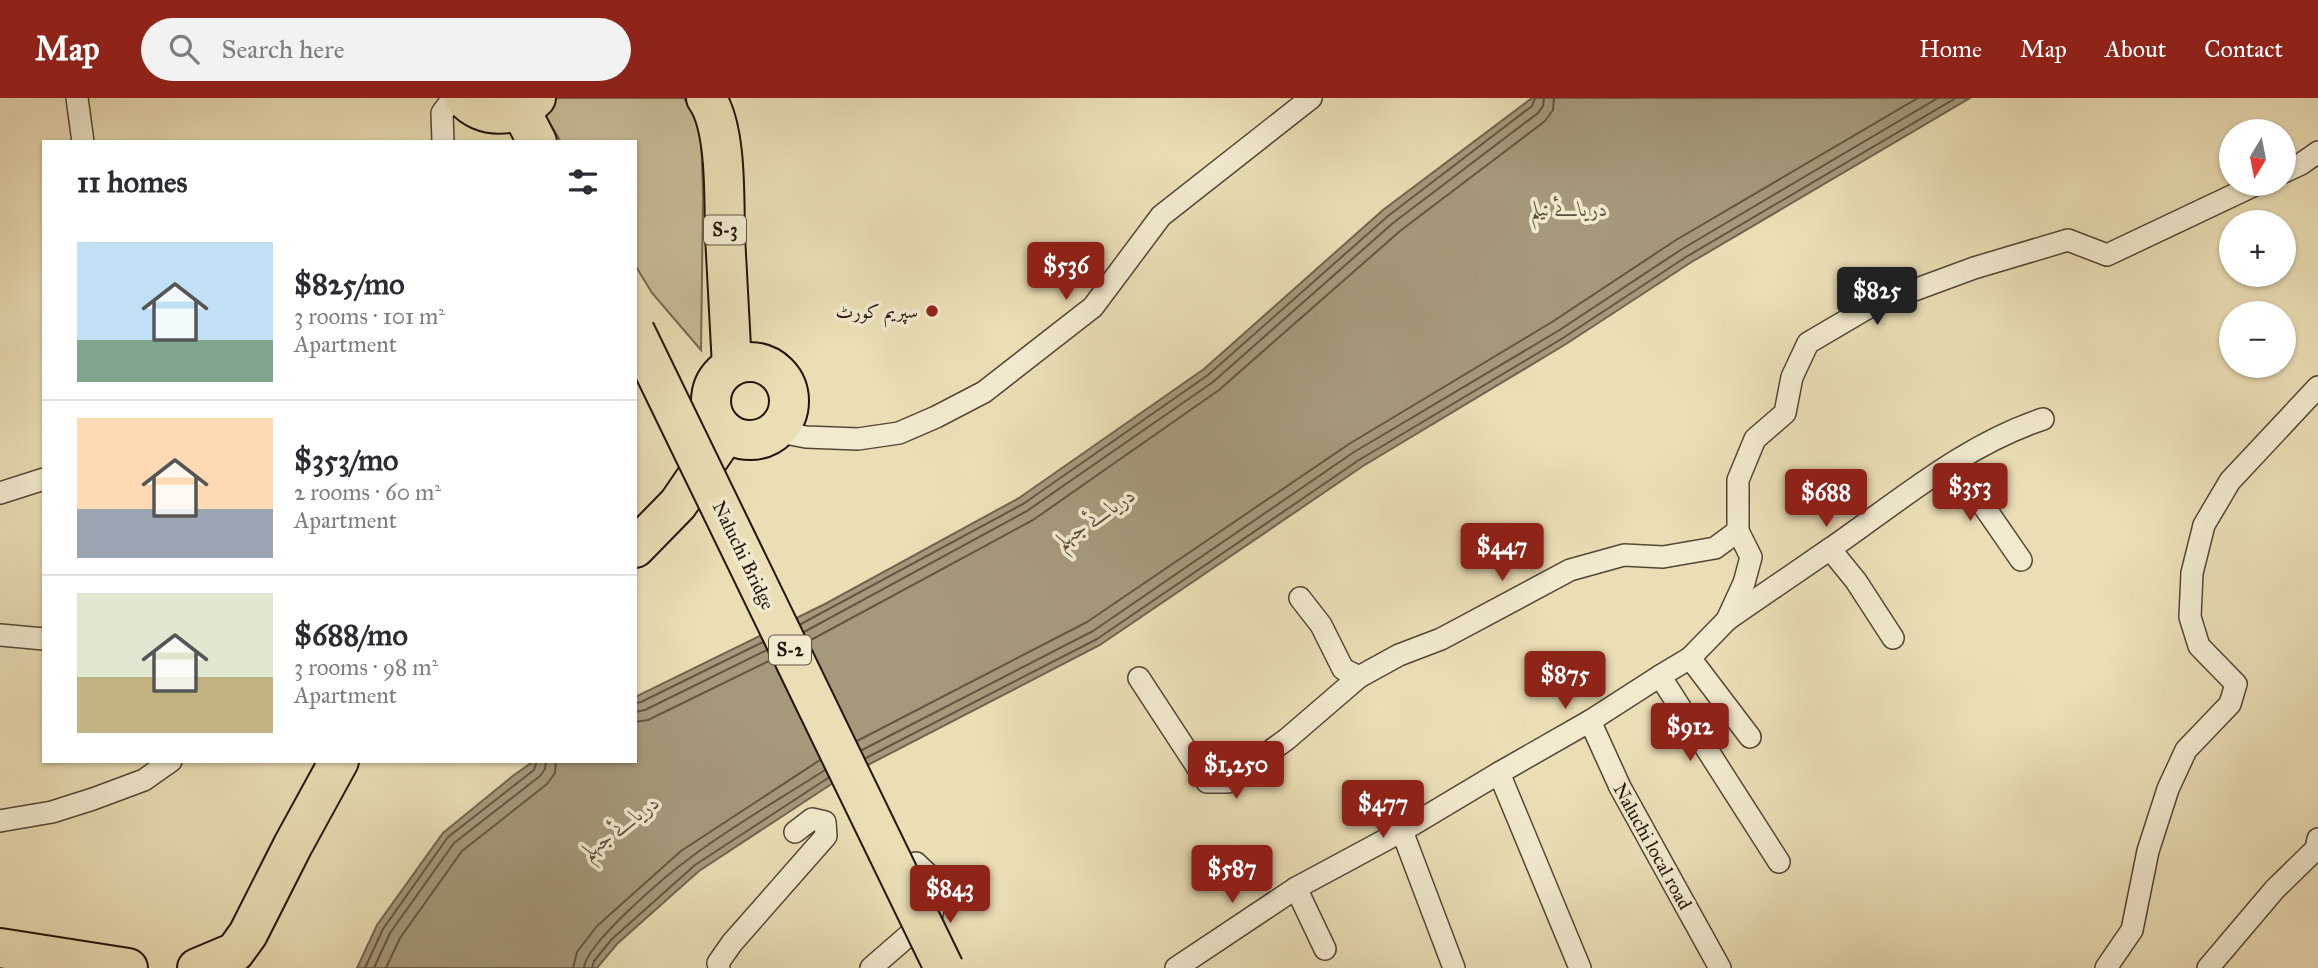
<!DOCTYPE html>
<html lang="en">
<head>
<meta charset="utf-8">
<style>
	:root { --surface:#fff; --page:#f2f2f3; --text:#2b2b33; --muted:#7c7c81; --line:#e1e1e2; --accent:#8f2418 }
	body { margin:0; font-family:"IM FELL Great Primer",Amiri,serif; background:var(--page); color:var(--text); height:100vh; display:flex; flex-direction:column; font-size:26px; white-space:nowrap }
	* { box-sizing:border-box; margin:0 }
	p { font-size:23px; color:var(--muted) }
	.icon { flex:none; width:38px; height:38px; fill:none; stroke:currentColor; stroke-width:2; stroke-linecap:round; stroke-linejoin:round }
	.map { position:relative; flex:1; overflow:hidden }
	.details { position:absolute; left:42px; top:42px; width:595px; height:623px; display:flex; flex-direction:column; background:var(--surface); border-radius:0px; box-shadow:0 2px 5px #0004 }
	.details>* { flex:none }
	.needle { width:46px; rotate:190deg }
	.tools { position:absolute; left:2219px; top:21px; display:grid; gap:14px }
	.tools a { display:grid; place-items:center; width:77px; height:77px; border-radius:50%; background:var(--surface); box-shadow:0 2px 5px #0004; font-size:35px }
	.price { position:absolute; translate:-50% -60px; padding:0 16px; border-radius:7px; background:var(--accent); color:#fff; font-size:23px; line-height:46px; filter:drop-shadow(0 2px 4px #0008) }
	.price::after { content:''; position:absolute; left:50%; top:42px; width:21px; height:16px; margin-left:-10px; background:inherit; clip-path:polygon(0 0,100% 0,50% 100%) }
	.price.on { background:#222; color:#fff }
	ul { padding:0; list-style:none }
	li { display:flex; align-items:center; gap:21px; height:175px; padding:0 35px }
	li+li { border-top:2px solid var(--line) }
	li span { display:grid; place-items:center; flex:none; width:196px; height:140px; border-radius:0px; color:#555 }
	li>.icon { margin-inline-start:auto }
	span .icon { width:84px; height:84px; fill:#fffc; stroke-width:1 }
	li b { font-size:30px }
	h2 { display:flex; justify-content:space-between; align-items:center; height:84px; padding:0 35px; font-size:30px }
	header { display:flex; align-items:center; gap:42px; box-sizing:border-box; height:98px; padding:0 35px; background:var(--accent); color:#fff }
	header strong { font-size:33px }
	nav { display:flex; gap:38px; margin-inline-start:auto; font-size:24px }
	.search { width:490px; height:63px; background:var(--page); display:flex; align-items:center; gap:18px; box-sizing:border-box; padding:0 24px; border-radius:38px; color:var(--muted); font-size:26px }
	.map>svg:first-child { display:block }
	.green { fill:#c9bc98; stroke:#756851; stroke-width:2 }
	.water { fill:#a6997b; stroke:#71644e; stroke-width:2 }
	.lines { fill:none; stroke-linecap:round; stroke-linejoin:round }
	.shore { stroke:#645642; stroke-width:2 }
	.street-casing { stroke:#544635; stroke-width:24 }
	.highway-casing { stroke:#21140a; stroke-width:42 }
	.street { stroke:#f2eacf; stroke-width:21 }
	.highway { stroke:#ebdeb5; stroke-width:38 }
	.highway-bridge-casing { stroke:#21140a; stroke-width:42; stroke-linecap:butt }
	.highway-bridge { stroke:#ebdeb5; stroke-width:38 }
	.poi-dot { fill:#8f2418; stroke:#f2eacf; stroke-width:2.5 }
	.labels { text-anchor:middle; stroke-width:7; stroke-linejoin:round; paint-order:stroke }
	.shield { fill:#f2eacf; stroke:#605445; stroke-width:2 }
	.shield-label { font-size:18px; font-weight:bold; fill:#21140a }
	.poi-label { font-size:19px; fill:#21140a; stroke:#f2eacf; text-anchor:end }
	.street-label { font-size:19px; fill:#21140a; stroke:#f2eacf }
	.water-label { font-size:21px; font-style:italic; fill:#5d503d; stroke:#f2eacf }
</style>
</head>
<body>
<header>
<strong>Map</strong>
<div class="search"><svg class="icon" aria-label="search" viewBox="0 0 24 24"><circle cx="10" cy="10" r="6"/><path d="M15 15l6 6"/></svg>Search here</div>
<nav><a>Home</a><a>Map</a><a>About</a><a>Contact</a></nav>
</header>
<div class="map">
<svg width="2318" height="870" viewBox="0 0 2318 870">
	<rect width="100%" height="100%" fill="#ebdeb5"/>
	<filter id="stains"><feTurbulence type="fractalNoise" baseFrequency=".00286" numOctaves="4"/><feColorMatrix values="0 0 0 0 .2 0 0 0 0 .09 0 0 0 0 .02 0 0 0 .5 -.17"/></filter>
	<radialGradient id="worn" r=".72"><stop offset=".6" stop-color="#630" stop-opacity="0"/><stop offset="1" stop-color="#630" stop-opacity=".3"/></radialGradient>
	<polygon class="green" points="535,0 684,0 701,30 703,99 701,252 652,195 635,167 635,44 561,44"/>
	<polygon class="water" points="1532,0 1970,0 1690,165 1566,246 1363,368 1100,547 833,685 699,773 617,846 597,870 357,870 377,827 443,735 514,677 534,663 635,663 635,599 825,506 1019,400 1204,271 1383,112"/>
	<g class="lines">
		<g class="shore">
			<polyline points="801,526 1023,406 1208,277 1388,118 1532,8 1535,0"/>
			<polyline points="804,534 1027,413 1213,284 1393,125 1538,15 1543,8 1544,0"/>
			<polyline points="809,543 1033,422 1219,292 1400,133 1545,23 1553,12 1554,0"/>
			<polyline points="635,605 641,604 763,544"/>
			<polyline points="635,614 645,612 767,552"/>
			<polyline points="635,624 648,622 771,562"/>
			<polyline points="857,643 1087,524 1349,346 1552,224 1676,142 1918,0"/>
			<polyline points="862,652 1093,533 1354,354 1558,233 1682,151 1938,0"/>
			<polyline points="866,660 1097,541 1359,362 1563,240 1686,159 1956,0"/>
			<polyline points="365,870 383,831 448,739 534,672 537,663"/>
			<polyline points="374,870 390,835 454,745 540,678 545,671 546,663"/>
			<polyline points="386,870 400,840 462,753 547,686 555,675 556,663"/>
			<polyline points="573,870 577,854 597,828 681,753 820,662"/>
			<path d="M584,870C585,846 668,776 690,760C732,728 780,701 825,672"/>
			<polyline points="592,870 594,863 612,841 695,767 828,680"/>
		</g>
		<defs>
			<g id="street">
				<polyline points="77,0 83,44"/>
				<polyline points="443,44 442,15 453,0"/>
				<polyline points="2284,74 2301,66 2318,54"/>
				<polyline points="774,333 806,339 858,341 899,335 936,319 984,294 1093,209 1161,118 1311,0"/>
				<polyline points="1954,365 2021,462"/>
				<polyline points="0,395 44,381"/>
				<path d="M1830,451C1898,404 1964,347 2043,321"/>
				<polyline points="1300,500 1321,527 1343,571 1359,579 1399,557 1441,541 1570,472 1624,457 1663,459 1715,450 1738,433"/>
				<polyline points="1728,521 1830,451 1856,483 1893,540"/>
				<polyline points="0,537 44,541"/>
				<polyline points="1690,560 1727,522 1744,485 1751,459 1738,433 1738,382 1755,341 1785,315 1792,279 1808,245 1871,208 1974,170 2068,142 2107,157 2257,86"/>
				<polyline points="1660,578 1690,560 1750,639"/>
				<polyline points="1139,580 1207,684 1228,684 1287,641 1359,579"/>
				<polyline points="1590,623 1660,578 1779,764"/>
				<polyline points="0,723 52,714 93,701 144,682 171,663"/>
				<polyline points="1325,851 1296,790 1402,733"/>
				<polyline points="719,870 718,865 732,845 826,738 825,724 812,721 795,734"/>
				<polyline points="871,870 932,817 937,785 916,765"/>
				<polyline points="1176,870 1296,790"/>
				<polyline points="1454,870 1402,733 1499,675"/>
				<polyline points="1580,870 1499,675 1590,623 1620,689 1720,870"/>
				<polyline points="2106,870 2132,832 2148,753 2168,691 2186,652 2230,606 2236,586 2199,548 2190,519 2192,475 2204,427 2230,383 2318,289"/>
				<polyline points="2208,870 2275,791 2316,751 2318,741"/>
			</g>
			<g id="highway">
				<path d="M464,0C483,22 516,20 536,0"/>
				<path d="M706,0C727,29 724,102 725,138C727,181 730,224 732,268"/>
				<polyline points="520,11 537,44"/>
				<circle cx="750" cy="303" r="39"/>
				<polyline points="635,450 678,406 719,346"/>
				<polyline points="0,850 128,870"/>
				<polyline points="197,870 235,854 248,836 293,747 339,663"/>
			</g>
		</defs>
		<use href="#street" class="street-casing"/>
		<use href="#highway" class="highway-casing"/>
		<use href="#street" class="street"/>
		<use href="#highway" class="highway"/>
		<defs>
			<polyline id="highway-bridge" points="635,233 944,870"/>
		</defs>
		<use href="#highway-bridge" class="highway-bridge-casing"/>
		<use href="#highway-bridge" class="highway-bridge"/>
	</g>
	<circle class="poi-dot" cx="932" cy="213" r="7"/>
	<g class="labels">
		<g class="shield">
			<rect x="704" y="117.5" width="42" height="29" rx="5"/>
			<rect x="769" y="537.5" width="42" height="29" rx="5"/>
		</g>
		<g class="shield-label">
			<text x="725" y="138">S-3</text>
			<text x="790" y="558">S-2</text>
		</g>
		<g class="poi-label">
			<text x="918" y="220">سپریم کورٹ</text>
		</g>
		<g class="street-label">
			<text transform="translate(744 457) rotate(64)" y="7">Naluchi Bridge</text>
			<text transform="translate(1653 748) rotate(61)" y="7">Naluchi local road</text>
		</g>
		<g class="water-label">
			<text x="1569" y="118">دریائے نیلم</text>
			<text transform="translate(1095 420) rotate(-34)" y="7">دریائے جہلم</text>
			<text transform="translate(620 729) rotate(-37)" y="7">دریائے جہلم</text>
		</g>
	</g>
	<rect width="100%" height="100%" filter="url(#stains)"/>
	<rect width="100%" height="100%" fill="url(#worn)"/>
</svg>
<div class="tools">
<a><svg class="needle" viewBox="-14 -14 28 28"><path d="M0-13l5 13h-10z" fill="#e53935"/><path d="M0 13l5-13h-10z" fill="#7c7c81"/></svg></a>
<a>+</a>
<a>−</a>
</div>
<b class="price" style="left:1066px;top:204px">$536</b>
<b class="price on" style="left:1877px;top:229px">$825</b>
<b class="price" style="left:1970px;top:425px">$353</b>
<b class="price" style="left:1826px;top:431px">$688</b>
<b class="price" style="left:1502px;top:485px">$447</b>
<b class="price" style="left:1565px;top:613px">$875</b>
<b class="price" style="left:1690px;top:665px">$912</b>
<b class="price" style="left:1236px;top:703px">$1,250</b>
<b class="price" style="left:1383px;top:742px">$477</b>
<b class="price" style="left:1232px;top:807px">$587</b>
<b class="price" style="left:950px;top:827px">$843</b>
<section class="details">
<h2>11 homes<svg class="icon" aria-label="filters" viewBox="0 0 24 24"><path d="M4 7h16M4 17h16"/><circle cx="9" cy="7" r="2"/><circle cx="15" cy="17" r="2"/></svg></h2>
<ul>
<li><span style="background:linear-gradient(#bfe0f5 70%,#7fa58c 0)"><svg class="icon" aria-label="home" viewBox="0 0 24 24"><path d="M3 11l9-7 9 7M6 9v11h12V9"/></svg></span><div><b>$825/mo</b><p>3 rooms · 101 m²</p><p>Apartment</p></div></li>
<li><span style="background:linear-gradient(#ffd9b3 65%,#9aa5b1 0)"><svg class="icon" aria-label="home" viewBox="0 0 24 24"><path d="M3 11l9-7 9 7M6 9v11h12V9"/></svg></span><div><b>$353/mo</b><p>2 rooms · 60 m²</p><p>Apartment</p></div></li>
<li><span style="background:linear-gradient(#dfe7d0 60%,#c2b280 0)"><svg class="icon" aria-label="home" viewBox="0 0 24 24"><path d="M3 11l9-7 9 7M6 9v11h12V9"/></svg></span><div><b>$688/mo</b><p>3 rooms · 98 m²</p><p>Apartment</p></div></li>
</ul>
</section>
</div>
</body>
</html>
